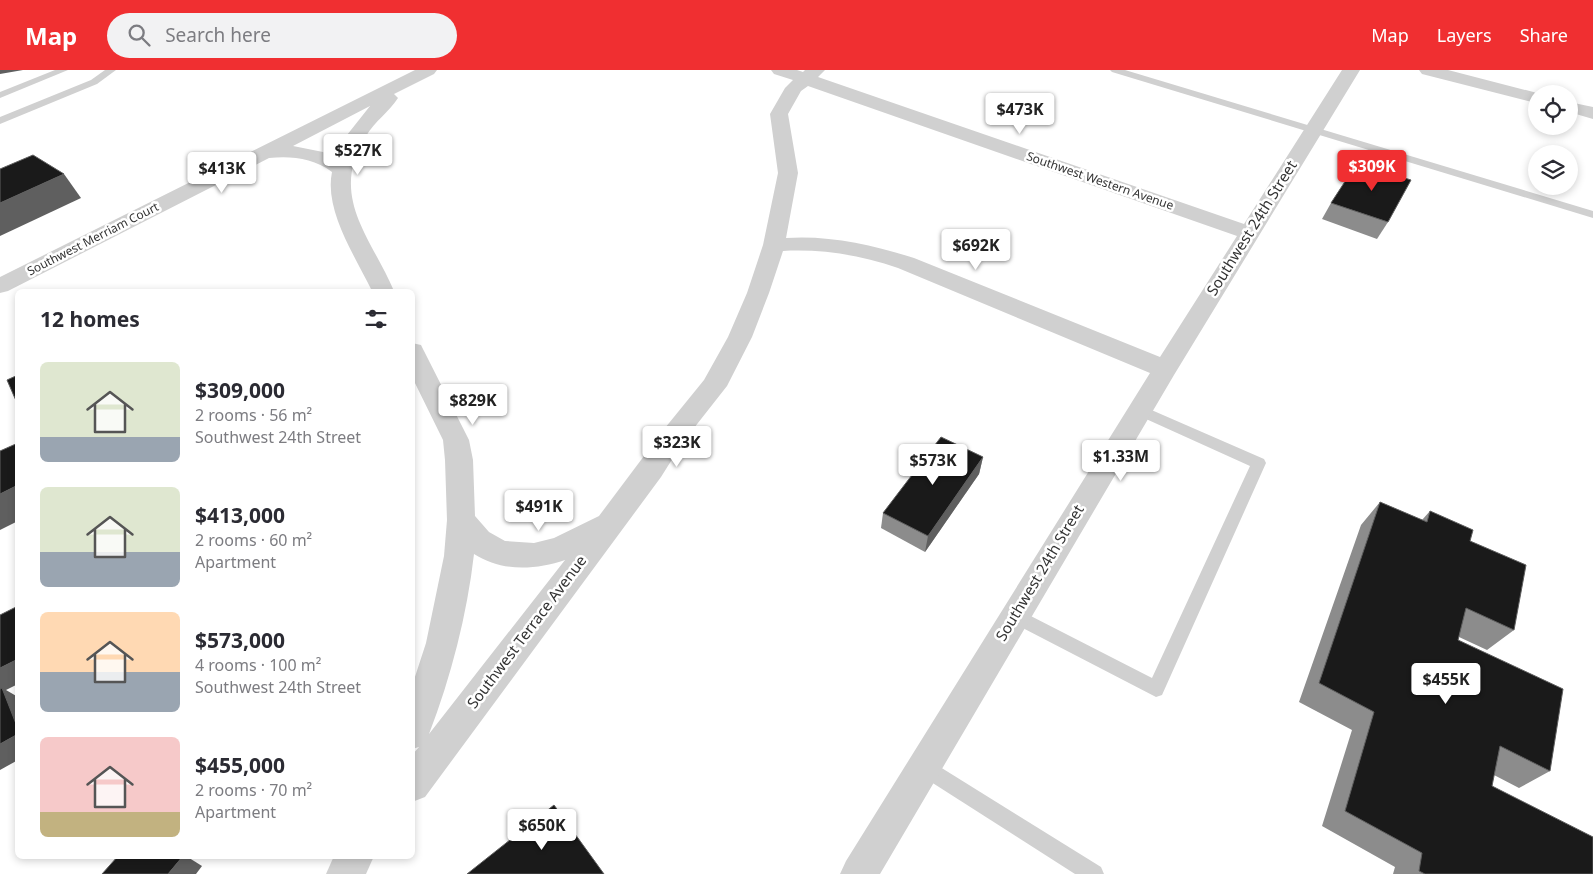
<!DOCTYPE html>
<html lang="en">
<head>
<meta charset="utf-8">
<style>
	:root { --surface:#fff; --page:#f2f2f3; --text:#2b2b33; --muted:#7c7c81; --accent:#f02f31 }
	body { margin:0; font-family:"Noto Sans",sans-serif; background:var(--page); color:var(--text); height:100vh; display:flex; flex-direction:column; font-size:19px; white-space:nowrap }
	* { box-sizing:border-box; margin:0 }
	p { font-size:16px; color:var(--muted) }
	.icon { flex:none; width:28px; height:28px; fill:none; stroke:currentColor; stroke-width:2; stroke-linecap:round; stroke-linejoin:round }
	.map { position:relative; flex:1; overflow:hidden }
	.side { position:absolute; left:15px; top:219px; width:400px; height:570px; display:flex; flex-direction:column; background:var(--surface); border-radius:8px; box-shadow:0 2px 8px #0003 }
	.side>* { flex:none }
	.fabs { position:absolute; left:1528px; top:15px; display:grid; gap:10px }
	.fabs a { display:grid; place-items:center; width:50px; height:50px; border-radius:50%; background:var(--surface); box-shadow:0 2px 8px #0003; font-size:25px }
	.price { position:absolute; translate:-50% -42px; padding:0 11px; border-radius:5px; background:#fff; color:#222; font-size:16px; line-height:32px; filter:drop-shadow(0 1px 2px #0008) }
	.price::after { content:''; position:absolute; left:50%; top:30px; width:15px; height:11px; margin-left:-8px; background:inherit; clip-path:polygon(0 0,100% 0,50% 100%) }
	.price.active { background:var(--accent); color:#fff }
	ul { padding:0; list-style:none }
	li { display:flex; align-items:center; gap:15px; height:125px; padding:0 25px }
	li span { display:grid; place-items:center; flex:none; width:140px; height:100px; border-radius:8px; color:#555 }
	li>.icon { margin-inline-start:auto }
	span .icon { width:60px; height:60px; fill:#fffc; stroke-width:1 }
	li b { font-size:21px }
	h2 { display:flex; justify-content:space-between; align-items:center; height:60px; padding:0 25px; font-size:21px }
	header { display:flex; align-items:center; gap:30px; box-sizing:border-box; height:70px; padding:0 25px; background:var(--accent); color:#fff }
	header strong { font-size:24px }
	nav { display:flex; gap:28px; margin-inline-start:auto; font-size:18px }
	.search { width:350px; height:45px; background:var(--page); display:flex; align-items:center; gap:12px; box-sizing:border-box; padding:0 18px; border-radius:28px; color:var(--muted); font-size:19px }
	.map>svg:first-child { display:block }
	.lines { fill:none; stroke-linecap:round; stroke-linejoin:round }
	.service { fill:#d0d0d0; fill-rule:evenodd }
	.minor { fill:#d0d0d0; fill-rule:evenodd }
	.wall { fill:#8c8c8c }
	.shaded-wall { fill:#5f5f5f }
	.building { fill:#1a1a1a; stroke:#5f5f5f }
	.labels { text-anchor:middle; stroke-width:5; stroke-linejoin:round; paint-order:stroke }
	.far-street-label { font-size:12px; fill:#333; stroke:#fff }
	.street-label { font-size:15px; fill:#333; stroke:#fff }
</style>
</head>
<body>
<header>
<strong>Map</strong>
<div class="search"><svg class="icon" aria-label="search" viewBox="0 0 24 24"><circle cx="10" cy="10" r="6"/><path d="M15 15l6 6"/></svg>Search here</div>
<nav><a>Map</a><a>Layers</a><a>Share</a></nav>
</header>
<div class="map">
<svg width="1593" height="804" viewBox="0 0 1593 804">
	<rect width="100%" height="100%" fill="#fff"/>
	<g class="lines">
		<g class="service">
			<polygon points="55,0 68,0 0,28 0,22"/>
			<polygon points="105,0 116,0 97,14 0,54 0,47 91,10"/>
			<polygon points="1110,0 1125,0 1593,141 1593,148 1112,2"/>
			<polygon points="1140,335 1264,389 1266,393 1162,625 1156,627 1009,551 1006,546 1009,541 1015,539 1021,541 1152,608 1250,396 1135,344 1133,340 1135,336"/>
			<polygon points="924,687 1101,797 1104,804 1075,804 917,703 914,696 917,689"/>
		</g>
		<g class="minor">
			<path d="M415,0H437L434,4L394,24L398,28C389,42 375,51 366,66C328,126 371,167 394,221H372C355,186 324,140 332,102C313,88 292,86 269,88L8,221L0,223V207ZM370,36L347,65L336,87L323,82L293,76Z"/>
			<path d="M771,0H797L803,2L805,0H825L818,7L1244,154L1342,0H1360L1174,305L880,804H840L846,791L1150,303L898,198C861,185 822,179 783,181L769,223L752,267L727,316L683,372L661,407L425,727L412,732V685L419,677L412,679V616L426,573L444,486L447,450L445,390L443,370L412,307V273L421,275L424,281L469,370L473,390L475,446L489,462L505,471L534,473L554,468L599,446L665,358L704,310L728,267L747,223L763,175L778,103L770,44L785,18L793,10L774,4ZM808,16L1237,166L1160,287L914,188C873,175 829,165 786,168L798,103L788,44L801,21ZM474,484C502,502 535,500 565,490L429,664C451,607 467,545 474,484Z"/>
			<polygon points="1419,0 1448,0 1541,24 1536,24 1536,33 1422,4"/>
			<polygon points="1569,32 1593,37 1593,49 1569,42"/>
			<polygon points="334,786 374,786 366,804 326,804"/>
		</g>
	</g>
	<g class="wall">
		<polygon points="1331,133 1388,152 1377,169 1322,149"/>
		<polygon points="983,387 979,404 925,482 881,458 883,443"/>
		<polygon points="1380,432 1422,450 1430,441 1470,471 1514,560 1487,580 1459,567 1458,570 1550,701 1519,718 1494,705 1492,716 1593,804 1393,804 1395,797 1322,756 1352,660 1299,632 1361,455"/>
	</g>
	<g class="shaded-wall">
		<polygon points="0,0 23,0 0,4"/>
		<polygon points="64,104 81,128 0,166 0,133"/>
		<polygon points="983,387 979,404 925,482 928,466"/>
		<polygon points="18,415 18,451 0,460 0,424"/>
		<polygon points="18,589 18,614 6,620 18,627 18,659 0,624 0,598"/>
		<polygon points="18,664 18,690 0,700 0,674"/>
		<polygon points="183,786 186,786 202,796 196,804 168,804"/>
	</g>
	<g class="building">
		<polygon points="33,85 64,104 0,133 0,99"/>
		<polygon points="1357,93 1411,110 1388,152 1331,133"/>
		<polygon points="18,305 18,333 17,333 7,310"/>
		<polygon points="941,367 983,387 928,466 883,443"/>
		<polygon points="18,373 18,415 0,424 0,381"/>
		<polygon points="1380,432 1427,452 1430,441 1473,460 1470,471 1526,495 1514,560 1466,538 1458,570 1563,619 1550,701 1500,676 1492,716 1593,767 1593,804 1425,804 1419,801 1422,783 1345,741 1374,642 1319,613"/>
		<polygon points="18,536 18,589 0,598 0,545"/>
		<polygon points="2,618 18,659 18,664 0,674 0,619"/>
		<polygon points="554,735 604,804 467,804"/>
		<polygon points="118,786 183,786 168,804 102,804"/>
	</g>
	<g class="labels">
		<g class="far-street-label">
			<text transform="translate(1100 111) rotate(19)" y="4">Southwest Western Avenue</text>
			<text transform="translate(93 169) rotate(-27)" y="4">Southwest Merriam Court</text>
		</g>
		<g class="street-label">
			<text transform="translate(1252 158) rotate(-58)" y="5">Southwest 24th Street</text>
			<text transform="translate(1040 503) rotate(-59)" y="5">Southwest 24th Street</text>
			<text transform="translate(527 562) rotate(-53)" y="5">Southwest Terrace Avenue</text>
		</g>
	</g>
</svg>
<div class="fabs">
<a><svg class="icon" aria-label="locate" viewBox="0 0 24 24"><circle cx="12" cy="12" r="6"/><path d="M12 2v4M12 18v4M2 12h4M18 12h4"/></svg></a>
<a><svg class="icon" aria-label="layers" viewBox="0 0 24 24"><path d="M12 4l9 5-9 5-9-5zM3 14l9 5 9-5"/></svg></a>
</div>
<b class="price" style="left:1020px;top:65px">$473K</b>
<b class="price" style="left:358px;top:106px">$527K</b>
<b class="price active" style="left:1372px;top:122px">$309K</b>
<b class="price" style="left:222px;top:124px">$413K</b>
<b class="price" style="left:976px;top:201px">$692K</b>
<b class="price" style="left:473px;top:356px">$829K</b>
<b class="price" style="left:677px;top:398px">$323K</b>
<b class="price" style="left:1121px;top:412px">$1.33M</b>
<b class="price" style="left:933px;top:416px">$573K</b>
<b class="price" style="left:539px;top:462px">$491K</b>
<b class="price" style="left:1446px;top:635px">$455K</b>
<b class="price" style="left:542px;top:781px">$650K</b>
<section class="side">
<h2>12 homes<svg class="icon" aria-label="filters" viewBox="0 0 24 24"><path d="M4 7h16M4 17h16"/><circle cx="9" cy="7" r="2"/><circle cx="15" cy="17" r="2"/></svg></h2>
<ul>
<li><span style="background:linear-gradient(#dfe7d0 75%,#9aa5b1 0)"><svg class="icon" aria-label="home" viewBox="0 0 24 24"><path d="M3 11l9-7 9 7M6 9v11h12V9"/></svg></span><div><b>$309,000</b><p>2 rooms · 56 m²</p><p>Southwest 24th Street</p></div></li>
<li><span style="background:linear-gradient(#dfe7d0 65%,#9aa5b1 0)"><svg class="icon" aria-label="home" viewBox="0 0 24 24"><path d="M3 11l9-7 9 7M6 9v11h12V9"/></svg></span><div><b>$413,000</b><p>2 rooms · 60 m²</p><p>Apartment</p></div></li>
<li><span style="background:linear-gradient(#ffd9b3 60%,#9aa5b1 0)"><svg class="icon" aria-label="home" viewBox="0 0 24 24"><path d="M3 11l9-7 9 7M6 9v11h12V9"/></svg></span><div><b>$573,000</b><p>4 rooms · 100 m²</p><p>Southwest 24th Street</p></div></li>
<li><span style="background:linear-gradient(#f6c9c9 75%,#c2b280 0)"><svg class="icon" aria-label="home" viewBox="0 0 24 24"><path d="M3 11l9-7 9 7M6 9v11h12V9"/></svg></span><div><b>$455,000</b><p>2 rooms · 70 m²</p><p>Apartment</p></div></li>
</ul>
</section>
</div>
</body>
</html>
